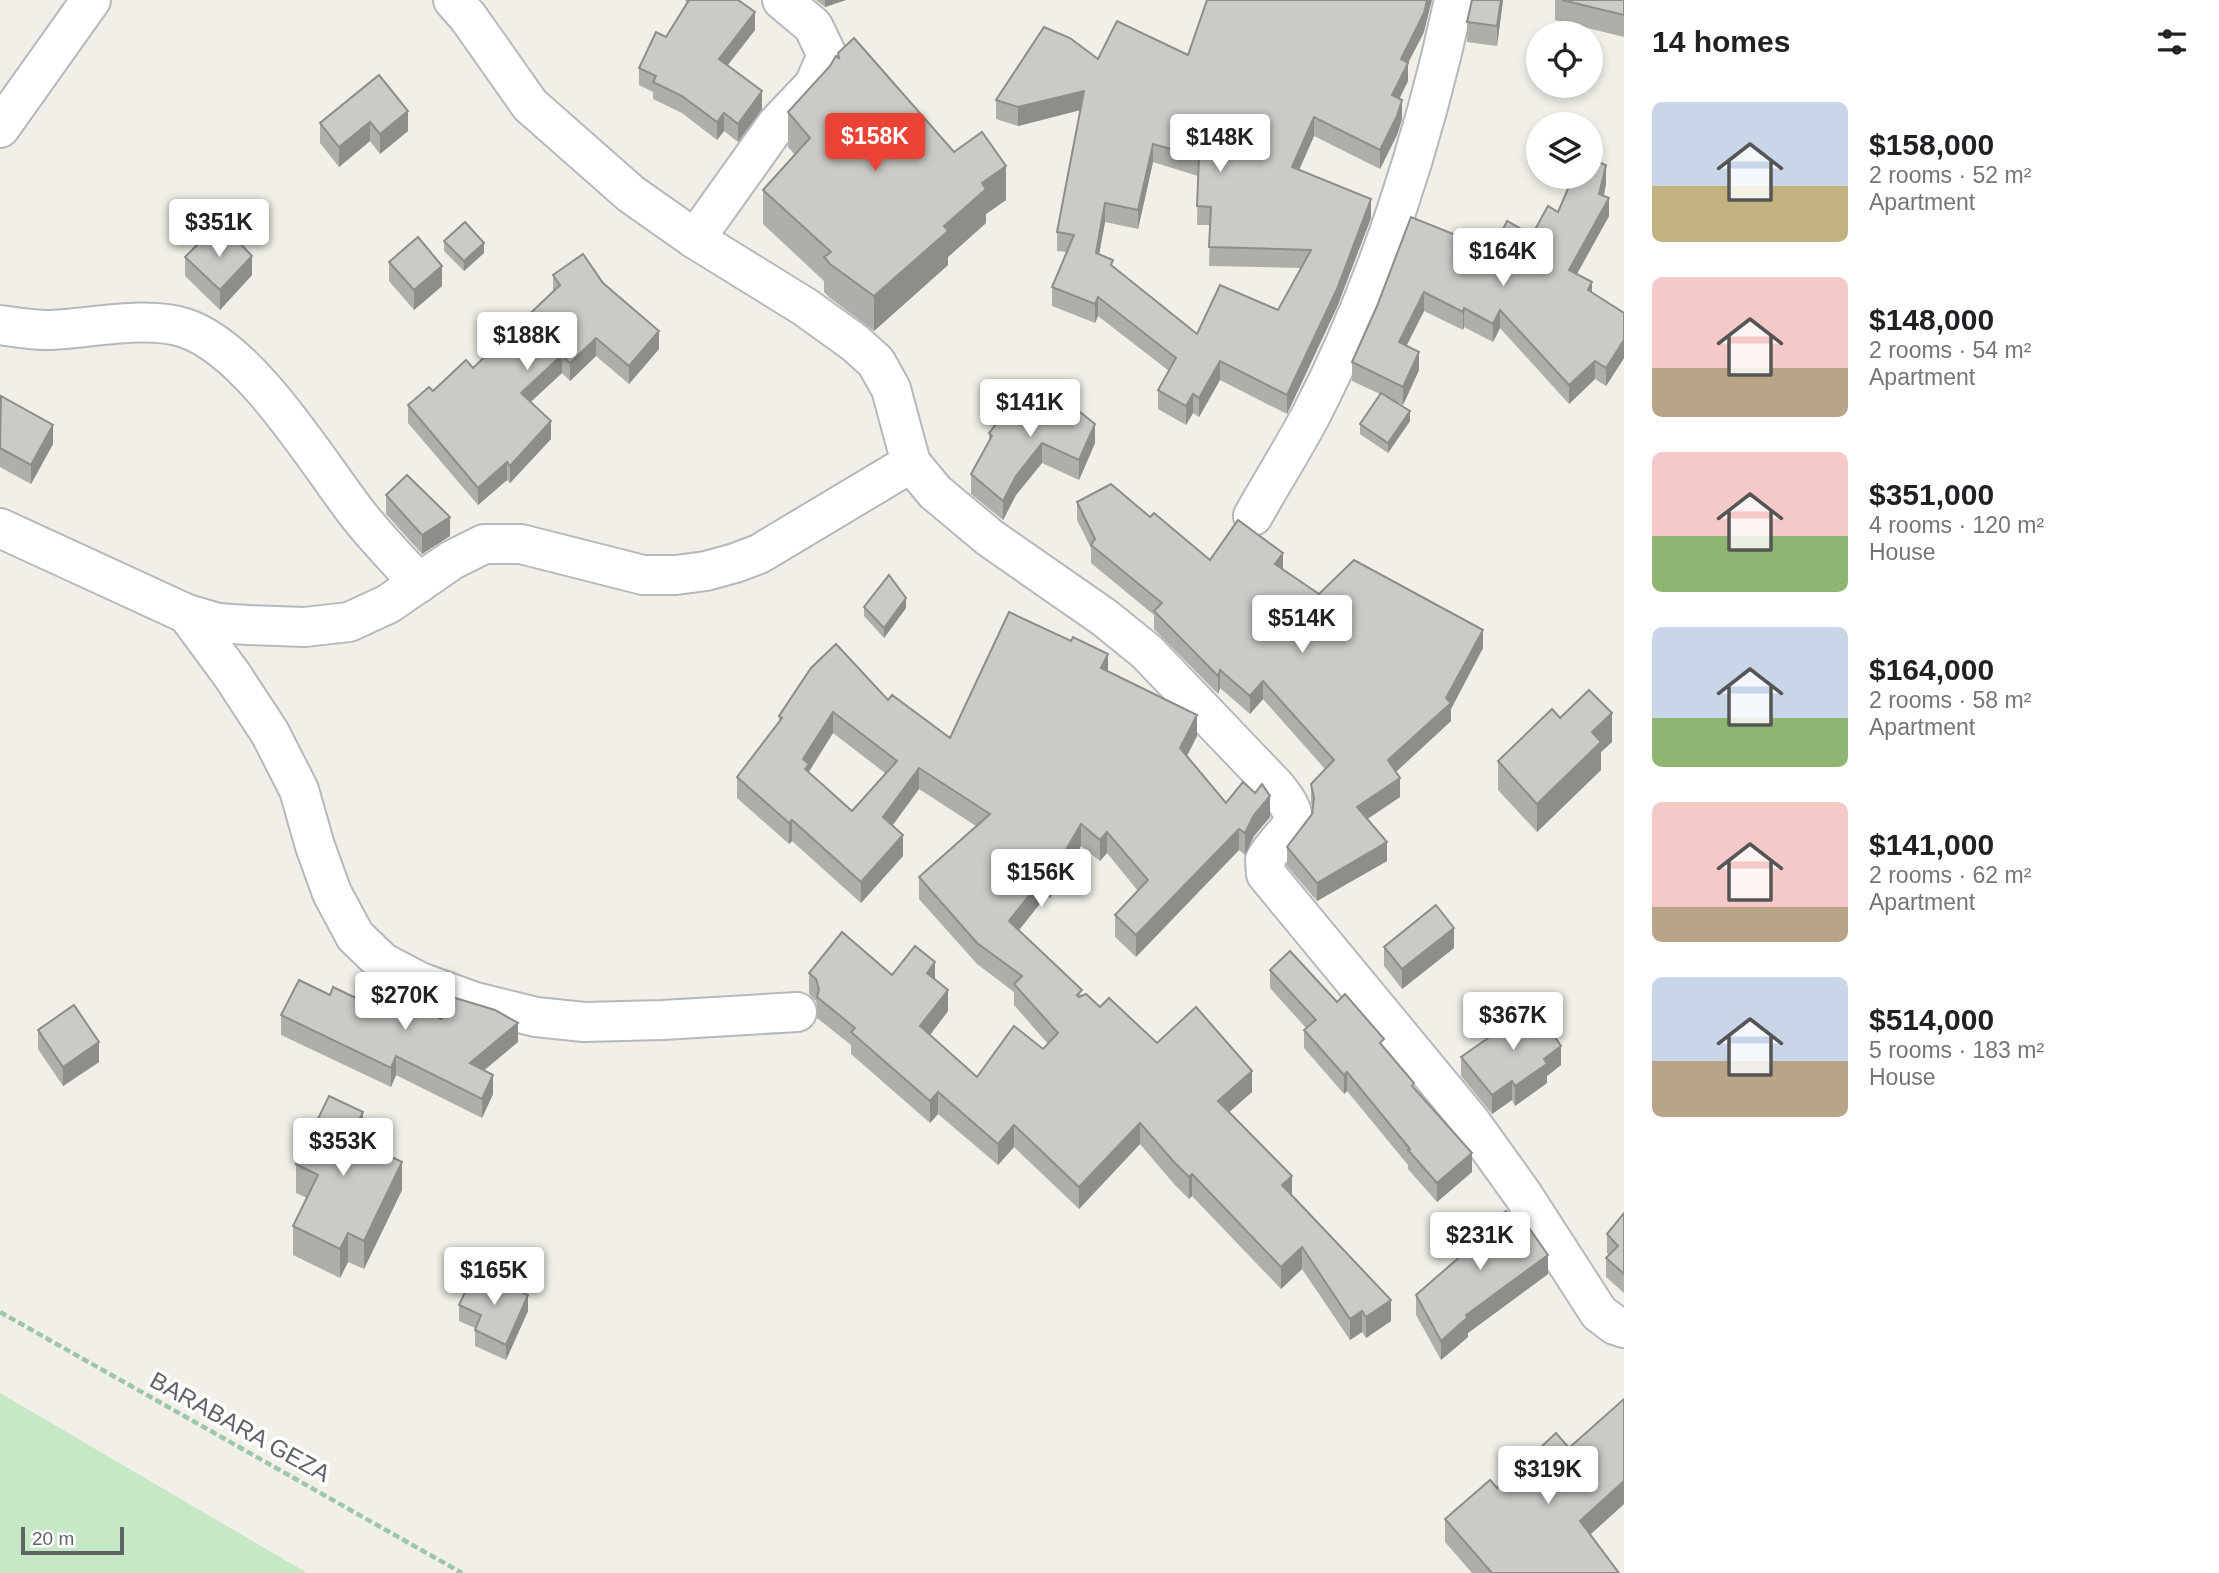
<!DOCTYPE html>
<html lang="en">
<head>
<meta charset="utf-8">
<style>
	:root { --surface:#fff; --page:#f2f2f2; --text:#202124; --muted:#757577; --accent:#ea4335 }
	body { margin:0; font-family:Arial,sans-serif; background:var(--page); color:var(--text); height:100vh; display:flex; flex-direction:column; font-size:26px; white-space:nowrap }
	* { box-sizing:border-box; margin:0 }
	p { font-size:23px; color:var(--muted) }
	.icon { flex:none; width:38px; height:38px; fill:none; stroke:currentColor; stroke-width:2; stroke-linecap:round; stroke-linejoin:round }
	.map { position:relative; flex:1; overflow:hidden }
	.drawer { display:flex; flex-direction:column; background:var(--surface); width:595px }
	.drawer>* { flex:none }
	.fabs { position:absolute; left:1526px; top:21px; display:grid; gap:14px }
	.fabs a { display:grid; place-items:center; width:77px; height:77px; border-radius:50%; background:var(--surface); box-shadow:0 4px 10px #0003; font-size:35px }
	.scale { position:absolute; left:21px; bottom:18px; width:103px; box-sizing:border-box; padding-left:7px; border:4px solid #5f6368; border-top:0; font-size:19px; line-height:24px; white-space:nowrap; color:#5f6368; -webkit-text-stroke:5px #fff; paint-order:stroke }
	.price { position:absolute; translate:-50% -60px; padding:0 16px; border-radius:7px; background:#fff; color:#222; font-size:23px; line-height:46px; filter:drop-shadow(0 2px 4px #0008) }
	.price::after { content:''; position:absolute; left:50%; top:42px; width:21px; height:16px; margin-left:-10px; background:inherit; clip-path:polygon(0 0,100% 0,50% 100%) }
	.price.active { background:var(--accent); color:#fff }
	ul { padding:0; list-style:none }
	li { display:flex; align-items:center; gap:21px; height:175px; padding:0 28px }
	li span { display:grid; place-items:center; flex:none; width:196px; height:140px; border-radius:10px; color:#555 }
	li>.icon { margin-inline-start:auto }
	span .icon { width:84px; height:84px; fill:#fffc; stroke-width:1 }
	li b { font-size:30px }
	h2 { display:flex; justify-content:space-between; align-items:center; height:84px; padding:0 28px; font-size:30px }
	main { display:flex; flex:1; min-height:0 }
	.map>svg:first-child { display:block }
	.green { fill:#c5e8c5 }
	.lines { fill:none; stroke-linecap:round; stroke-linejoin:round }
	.street-casing { stroke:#b5b8bc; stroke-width:42 }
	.path { stroke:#9cc7a9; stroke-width:4.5; stroke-dasharray:7 3.5; stroke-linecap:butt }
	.street { stroke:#fff; stroke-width:38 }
	.wall { fill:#afaea9; fill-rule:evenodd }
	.shaded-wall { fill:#8f8d8a }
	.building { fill:#cccac5; stroke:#8f8d8a; stroke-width:2; fill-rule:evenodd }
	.labels { text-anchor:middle; stroke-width:7; stroke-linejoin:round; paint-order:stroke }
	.street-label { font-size:24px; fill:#5f6368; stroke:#fff }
</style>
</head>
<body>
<main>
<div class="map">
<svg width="1624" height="1573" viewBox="0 0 1624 1573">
	<rect width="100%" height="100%" fill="#f1efe8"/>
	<polygon class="green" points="0,1393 307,1573 0,1573"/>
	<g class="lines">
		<defs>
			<g id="street">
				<path d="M453,0L468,17L530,105L631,194L695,239L805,307L855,343L876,362L891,389L911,463L935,492L990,538L1105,618L1147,652L1276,787C1310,829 1285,825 1265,860L1266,874L1470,1121L1523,1195L1599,1313L1615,1325L1624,1328"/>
				<polyline points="0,128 91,0"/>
				<polyline points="695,239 777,124 814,85 827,55 813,26 782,0"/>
				<path d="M0,325C15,327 32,330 47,330C88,329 146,315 185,328C250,350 314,457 356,512C375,537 398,560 419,583"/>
				<path d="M1253,516C1272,482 1293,449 1311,415C1377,287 1424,140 1454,0"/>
				<polyline points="0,528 187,614 218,623 248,625 305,627 349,622 388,604 452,560 484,544 521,544 643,575 676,575 706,571 735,563 759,554 911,463"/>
				<polyline points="187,614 232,675 270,733 299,790 315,846 332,893 355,936 382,962 420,982 475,1002 536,1017 584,1022 663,1020 797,1012"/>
			</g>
		</defs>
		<use href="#street" class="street-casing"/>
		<polyline class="path" points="0,1312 462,1573"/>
		<use href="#street" class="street"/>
	</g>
	<g class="wall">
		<polygon points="685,0 738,0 755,30 728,65 762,109 738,142 724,131 717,140 682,113 653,99 653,92 639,85 639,68 666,37 687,3"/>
		<polygon points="816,0 846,0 825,7"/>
		<polygon points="1472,0 1503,0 1497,46 1467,42 1467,22"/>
		<polygon points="1555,0 1624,0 1624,37 1555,20"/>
		<path d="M1424,32L1408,63V81L1399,99L1402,119L1397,135L1380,169L1314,136L1299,170L1371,218L1337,307L1287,414L1220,380L1199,417L1193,413L1186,425L1158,409V390L1169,371L1098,316L1095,323L1052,306V287L1067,252L1057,251V232L1081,110L1018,126L996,119V100L1098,59L1188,55ZM1153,162L1198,176L1197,225H1210L1209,266L1301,268L1278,310L1197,334L1113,267L1099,254L1105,222L1138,229Z"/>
		<polygon points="838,53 954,152 1006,200 986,214 986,223 948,257 948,265 874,331 830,298 824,292 824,281 763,224 763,190 795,155 788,147 788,112 838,57"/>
		<polygon points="379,75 408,131 380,154 370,141 339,167 320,143 320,123"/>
		<polygon points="1606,184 1604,196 1609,216 1577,274 1592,293 1624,313 1624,358 1606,386 1595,379 1569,404 1500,328 1493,342 1464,327 1463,330 1424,311 1406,346 1419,370 1403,405 1391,399 1410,421 1388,453 1360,434 1360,424 1380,394 1352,381 1352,362 1377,306 1493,250 1532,235 1558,212"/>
		<polygon points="444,241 484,253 464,271 444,251"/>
		<polygon points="185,257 252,275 220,310 185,276"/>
		<polygon points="389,262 442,286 414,310 389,281"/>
		<polygon points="553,275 603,283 659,349 629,384 596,356 570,381 562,373 530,402 551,439 510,483 507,480 478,505 408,423 408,405 473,368 553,292"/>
		<polygon points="0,397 53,444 31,484 0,467"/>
		<polygon points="1033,409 1095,443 1079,480 1042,463 1016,495 1003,520 971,494 971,474 989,442 989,433"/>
		<polygon points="386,495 450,536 422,554 386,514"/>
		<polygon points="1077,502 1150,517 1210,560 1283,569 1319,594 1483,648 1451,709 1451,721 1396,772 1400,797 1367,819 1387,861 1317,901 1287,866 1287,847 1312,814 1313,808 1311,803 1311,784 1325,769 1263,699 1250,714 1220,688 1218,694 1154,629 1154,615 1091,563 1091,548 1077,520"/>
		<polygon points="864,607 906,608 884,638 864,616"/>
		<path d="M1108,672L1197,736L1187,756L1226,803L1270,817L1254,836L1245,855L1239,850L1136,957L1115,937V915L1138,891L1107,853L1100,861L1081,846L1050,898L1046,896L1018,930L1082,996L1157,1043L1252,1092L1229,1112L1292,1195L1391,1321L1366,1338L1362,1332L1350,1340L1302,1269L1281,1289L1192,1196L1189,1199L1174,1184L1140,1144L1079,1209L1014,1147L998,1165L938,1114L930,1123L851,1054V1045L817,1018V1006L816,1001L809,994V973L892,975L935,979L948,1011L930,1035L977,1077L1043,1049L1048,1044L1014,1005V992L977,964L919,899V877L976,826L919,789L893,825L903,856L861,903L792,841L789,844L737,798V777L779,722V716L888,700L950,738ZM833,733L885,773L852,811L809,772Z"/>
		<polygon points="1560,718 1612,742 1601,752 1601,770 1537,832 1498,790 1498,761"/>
		<polygon points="1384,947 1454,948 1402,989 1384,966"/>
		<polygon points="1270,970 1337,1002 1384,1048 1414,1089 1472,1172 1437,1202 1408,1169 1408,1165 1347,1091 1344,1094 1304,1048 1304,1030 1306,1028 1270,988"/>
		<polygon points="330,995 362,1001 377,1001 518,1042 484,1070 493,1094 482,1118 396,1075 391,1087 281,1035 281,1015"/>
		<polygon points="38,1030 99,1062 63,1086 38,1049"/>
		<polygon points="1461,1057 1561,1065 1547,1076 1547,1083 1515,1106 1512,1100 1492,1114 1461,1076"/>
		<polygon points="363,1140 362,1142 402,1190 364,1269 348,1262 340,1278 293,1255 293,1226 307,1198 296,1193 296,1164"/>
		<polygon points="1624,1213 1624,1293 1606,1277 1606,1258 1609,1255 1607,1253 1607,1234"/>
		<polygon points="1466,1240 1548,1274 1468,1333 1468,1337 1441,1360 1416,1315 1416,1295 1466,1251"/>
		<polygon points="459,1305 528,1311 506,1360 475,1346 475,1328 459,1321"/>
		<polygon points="1624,1399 1624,1504 1590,1534 1619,1573 1472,1573 1445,1542 1445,1519 1497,1488 1569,1448"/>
	</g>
	<g class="shaded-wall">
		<polygon points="825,0 846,0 825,7"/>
		<polygon points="1427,0 1432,0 1424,32 1408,63 1408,81 1392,114 1392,95 1401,59"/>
		<polygon points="1501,0 1503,0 1497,46 1497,26"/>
		<polygon points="755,12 755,30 719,76 719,59"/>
		<polygon points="762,91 762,109 738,142 738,124"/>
		<polygon points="1084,91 1084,109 1018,126 1018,107"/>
		<polygon points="1402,100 1402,119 1397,135 1380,169 1380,150"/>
		<polygon points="408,111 408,131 380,154 380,134"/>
		<polygon points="724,113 724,131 717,140 717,122"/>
		<polygon points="1314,117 1314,136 1292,186 1292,167"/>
		<polygon points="370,122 370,141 339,167 339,147"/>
		<polygon points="1153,144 1153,162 1138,229 1138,210"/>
		<polygon points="1606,165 1606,184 1599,213 1599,194"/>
		<polygon points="1006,166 1006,200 986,214 986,223 948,257 948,265 874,331 874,296 944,226 982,183"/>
		<polygon points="1609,198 1609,216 1569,288 1569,270"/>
		<polygon points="1371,199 1371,218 1337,307 1287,414 1287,395"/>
		<polygon points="1105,203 1105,222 1096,271 1096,253"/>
		<polygon points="484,243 484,253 464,271 464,261"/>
		<polygon points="252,256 252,275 220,310 220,290"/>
		<polygon points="442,266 442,286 414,310 414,290"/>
		<polygon points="1592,282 1592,301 1588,290"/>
		<polygon points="1424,292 1424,311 1399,361 1399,342"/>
		<polygon points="1098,297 1098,316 1095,323 1095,304"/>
		<polygon points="1464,308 1464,327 1463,330 1463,312"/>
		<polygon points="1500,310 1500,328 1493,342 1493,324"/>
		<polygon points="659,331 659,349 629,384 629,366"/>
		<polygon points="596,338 596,356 570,381 570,363"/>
		<polygon points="1624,340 1624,358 1606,386 1606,368"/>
		<polygon points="1419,352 1419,370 1403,405 1403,387"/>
		<polygon points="562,355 562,373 521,411 521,393"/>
		<polygon points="1220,361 1220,380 1199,417 1199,398"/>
		<polygon points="1595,361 1595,379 1569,404 1569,385"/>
		<polygon points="1193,394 1193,413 1186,425 1186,406"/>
		<polygon points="1410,411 1410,421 1388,453 1388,443"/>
		<polygon points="551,421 551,439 510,483 510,466"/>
		<polygon points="1095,424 1095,443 1079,480 1079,460"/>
		<polygon points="53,425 53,444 31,484 31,465"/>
		<polygon points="1042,443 1042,463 1016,495 1003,520 1003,501 1016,476"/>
		<polygon points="507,462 507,480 478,505 478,488"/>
		<polygon points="450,517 450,536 422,554 422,535"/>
		<polygon points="1283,553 1283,572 1275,564"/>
		<polygon points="906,598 906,608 884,638 884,628"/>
		<polygon points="1483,630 1483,648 1451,709 1451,721 1388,779 1388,760 1446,698"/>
		<polygon points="1108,654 1108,675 1101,668"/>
		<polygon points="1220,670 1220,688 1218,694 1218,676"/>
		<polygon points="1263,681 1263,699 1250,714 1250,696"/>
		<polygon points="833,712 833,733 809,771 809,785 803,759"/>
		<polygon points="1612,713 1612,742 1601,752 1601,770 1537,832 1537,804 1592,732"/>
		<polygon points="1197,715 1197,736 1180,769 1180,748"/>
		<polygon points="919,768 919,789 883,838 883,817"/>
		<polygon points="1400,778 1400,797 1357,826 1357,807"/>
		<polygon points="1270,796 1270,817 1254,836 1245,855 1245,833 1254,815"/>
		<polygon points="792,820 792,841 789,844 789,823"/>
		<polygon points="1081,824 1081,846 1050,898 1050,877"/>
		<polygon points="1239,829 1239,850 1136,957 1136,935"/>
		<polygon points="1107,832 1107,853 1100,861 1100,840"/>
		<polygon points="903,835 903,856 861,903 861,882"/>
		<polygon points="1387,842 1387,861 1317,901 1317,883"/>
		<polygon points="1046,874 1046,896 1009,943 1009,921"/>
		<polygon points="1454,928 1454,948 1402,989 1402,969"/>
		<polygon points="935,962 935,984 927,973"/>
		<polygon points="948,990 948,1011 920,1048 920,1026"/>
		<polygon points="518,1023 518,1042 470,1082 470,1063"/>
		<polygon points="99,1042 99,1062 63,1086 63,1067"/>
		<polygon points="1561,1046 1561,1065 1547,1076 1547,1083 1515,1106 1515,1086 1544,1059"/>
		<polygon points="396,1056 396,1075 391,1087 391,1068"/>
		<polygon points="1252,1071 1252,1092 1218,1122 1218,1101"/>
		<polygon points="1347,1072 1347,1091 1344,1094 1344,1075"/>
		<polygon points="493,1075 493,1094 482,1118 482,1099"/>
		<polygon points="1512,1081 1512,1100 1492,1114 1492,1095"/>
		<polygon points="938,1092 938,1114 930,1123 930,1101"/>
		<polygon points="363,1112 363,1140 351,1165 351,1137"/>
		<polygon points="1140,1123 1140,1144 1079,1209 1079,1187"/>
		<polygon points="1014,1125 1014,1147 998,1165 998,1144"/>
		<polygon points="1472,1153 1472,1172 1437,1202 1437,1183"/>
		<polygon points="402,1162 402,1190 364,1269 364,1241"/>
		<polygon points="1192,1174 1192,1196 1189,1199 1189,1177"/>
		<polygon points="1292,1176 1292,1197 1282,1185"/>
		<polygon points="348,1233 348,1262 340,1278 340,1249"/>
		<polygon points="1302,1247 1302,1269 1281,1289 1281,1267"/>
		<polygon points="1548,1255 1548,1274 1468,1333 1468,1337 1441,1360 1441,1341 1466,1315"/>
		<polygon points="528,1295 528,1311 506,1360 506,1345"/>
		<polygon points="1391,1300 1391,1321 1366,1338 1366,1317"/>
		<polygon points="1362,1311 1362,1332 1350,1340 1350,1319"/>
		<polygon points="1624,1481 1624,1504 1580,1544 1580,1521"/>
	</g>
	<g class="building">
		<polygon points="689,0 738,0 755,12 719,59 762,91 738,124 724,113 717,122 682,96 653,82 656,76 639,68 656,32 666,37"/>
		<path d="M1207,0H1427L1424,13L1401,59L1408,63L1392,95L1402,100L1397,116L1380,150L1314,117L1292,167L1371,199L1337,289L1287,395L1220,361L1199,398L1193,394L1186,406L1158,390L1176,358L1098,297L1095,304L1052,287L1074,235L1057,232L1084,91L1018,107L996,100L1044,27L1070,38L1098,59L1117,21L1188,55ZM1153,144L1199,157L1197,206L1211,207L1209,247L1311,250L1278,310L1220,285L1197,334L1111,265L1113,260L1096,253L1105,203L1138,210Z"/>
		<polygon points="1472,0 1501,0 1497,26 1467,22"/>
		<polygon points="1562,0 1624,0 1624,15"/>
		<polygon points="854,38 954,152 982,132 1006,166 982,183 986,189 944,226 948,231 874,296 830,264 824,257 831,252 763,190 810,138 788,112 830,66 836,56 839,58 838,53"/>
		<polygon points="379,75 408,111 380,134 370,122 339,147 320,123"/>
		<polygon points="1591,159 1606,165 1599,194 1609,198 1569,270 1592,282 1588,290 1624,313 1624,340 1606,368 1595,361 1569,385 1500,310 1493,324 1464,308 1463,312 1424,292 1399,342 1419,352 1403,387 1352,362 1377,306 1411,217 1493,250 1507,221 1532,235 1548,206 1558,212 1573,177 1591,177"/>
		<polygon points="465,222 484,243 464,261 444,241"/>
		<polygon points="210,232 225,246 234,237 252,256 220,290 185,257"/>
		<polygon points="418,237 442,266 414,290 389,262"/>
		<polygon points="583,254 603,283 659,331 629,366 596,338 570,363 562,355 521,393 551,421 510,466 507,462 478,488 408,405 429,387 433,391 466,360 473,368 560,285 553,275"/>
		<polygon points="1050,388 1095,424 1079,460 1042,443 1016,476 1003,501 971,474 992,436 989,433 1018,397 1033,409"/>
		<polygon points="1381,393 1410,411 1388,443 1360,424"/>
		<polygon points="1,396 53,425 31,465 0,448"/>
		<polygon points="407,475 450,517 422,535 386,495"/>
		<polygon points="1111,484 1150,517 1154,513 1210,560 1238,520 1283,553 1275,564 1319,594 1354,560 1483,630 1446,698 1451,703 1388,760 1400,778 1357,807 1387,842 1317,883 1287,847 1312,814 1314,798 1311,784 1334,760 1263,681 1250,696 1220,670 1218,676 1154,611 1162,603 1091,545 1095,539 1077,502"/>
		<polygon points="889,575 906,598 884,628 864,607"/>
		<path d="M1009,612L1071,641L1073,637L1108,654L1101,668L1197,715L1180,748L1226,803L1243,782L1255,793L1262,784L1270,796L1254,815L1245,833L1239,829L1136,935L1115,915L1148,880L1107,832L1100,840L1081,824L1050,877L1046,874L1009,921L1082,990L1077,995L1079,997L1086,994L1100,1007L1109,998L1157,1043L1196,1007L1252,1071L1218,1101L1292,1176L1282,1185L1391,1300L1366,1317L1362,1311L1350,1319L1302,1247L1281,1267L1192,1174L1189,1177L1174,1162L1140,1123L1079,1187L1014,1125L998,1144L938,1092L930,1101L851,1032L855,1028L817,997L819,989L816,979L809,973L842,932L892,975L915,946L935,962L927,973L948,990L920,1026L977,1077L1014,1026L1043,1049L1058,1033L1014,984L1022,976L977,943L919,877L990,814L919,768L883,817L903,835L861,882L792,820L789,823L737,777L782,718L779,716L811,668L836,644L888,700L892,695L950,738ZM833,712L897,761L852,811L805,769L809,764L803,759Z"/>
		<polygon points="1589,690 1612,713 1592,732 1601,742 1537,804 1498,761 1552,709 1560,718"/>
		<polygon points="1436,905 1454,928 1402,969 1384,947"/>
		<polygon points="1290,951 1337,1002 1345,994 1384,1039 1380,1043 1414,1083 1412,1086 1472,1153 1437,1183 1408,1150 1410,1149 1347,1072 1344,1075 1304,1030 1316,1020 1270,970"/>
		<polygon points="299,980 330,995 333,987 362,1001 365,996 377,1001 382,991 441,1019 452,997 495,1010 518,1023 470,1063 493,1075 482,1099 396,1056 391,1068 281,1015"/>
		<polygon points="74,1005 99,1042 63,1067 38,1030"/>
		<polygon points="1534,1006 1561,1046 1544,1059 1547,1064 1515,1086 1512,1081 1492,1095 1461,1057"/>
		<polygon points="329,1096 363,1112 351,1137 402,1162 364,1241 348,1233 340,1249 293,1226 318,1175 296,1164"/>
		<polygon points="1506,1211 1515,1224 1522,1218 1548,1255 1466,1315 1468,1317 1441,1341 1416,1295 1471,1247 1466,1240"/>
		<polygon points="1624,1213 1624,1274 1606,1258 1618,1246 1607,1234"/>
		<polygon points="474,1273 496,1284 497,1281 528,1295 506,1345 475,1330 481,1315 459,1305"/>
		<polygon points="1624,1399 1624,1481 1580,1521 1619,1573 1492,1573 1445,1519 1490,1480 1497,1488 1556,1433 1569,1448"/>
	</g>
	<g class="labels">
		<g class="street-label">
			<text transform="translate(240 1427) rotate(29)" y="8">BARABARA GEZA</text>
		</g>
	</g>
</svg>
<div class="fabs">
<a><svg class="icon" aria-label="locate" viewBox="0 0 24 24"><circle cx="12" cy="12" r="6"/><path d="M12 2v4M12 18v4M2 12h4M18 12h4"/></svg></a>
<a><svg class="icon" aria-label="layers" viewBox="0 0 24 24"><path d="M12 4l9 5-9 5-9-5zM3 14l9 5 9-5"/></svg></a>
</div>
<div class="scale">20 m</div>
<b class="price active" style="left:875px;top:173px">$158K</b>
<b class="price" style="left:1220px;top:174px">$148K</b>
<b class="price" style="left:219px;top:259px">$351K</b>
<b class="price" style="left:1503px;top:288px">$164K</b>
<b class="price" style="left:527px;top:372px">$188K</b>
<b class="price" style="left:1030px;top:439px">$141K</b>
<b class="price" style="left:1302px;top:655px">$514K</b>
<b class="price" style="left:1041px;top:909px">$156K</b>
<b class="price" style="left:405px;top:1032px">$270K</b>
<b class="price" style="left:1513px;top:1052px">$367K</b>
<b class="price" style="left:343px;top:1178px">$353K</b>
<b class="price" style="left:1480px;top:1272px">$231K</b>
<b class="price" style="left:494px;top:1307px">$165K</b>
<b class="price" style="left:1548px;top:1506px">$319K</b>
</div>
<section class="drawer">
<h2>14 homes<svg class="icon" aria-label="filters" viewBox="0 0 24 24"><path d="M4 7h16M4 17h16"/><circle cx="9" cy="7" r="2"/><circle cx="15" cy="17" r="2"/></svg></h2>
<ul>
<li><span style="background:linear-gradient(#c9d6e8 60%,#c2b280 0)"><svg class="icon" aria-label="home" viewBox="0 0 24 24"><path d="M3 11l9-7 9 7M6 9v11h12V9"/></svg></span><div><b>$158,000</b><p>2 rooms · 52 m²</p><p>Apartment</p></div></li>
<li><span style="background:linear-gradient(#f6c9c9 65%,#b9a48a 0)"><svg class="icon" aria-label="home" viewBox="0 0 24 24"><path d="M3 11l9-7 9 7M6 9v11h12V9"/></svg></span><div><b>$148,000</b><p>2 rooms · 54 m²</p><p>Apartment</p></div></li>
<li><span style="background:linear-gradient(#f6c9c9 60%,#8fb573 0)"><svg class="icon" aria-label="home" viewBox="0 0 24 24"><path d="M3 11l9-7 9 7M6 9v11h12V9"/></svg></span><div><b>$351,000</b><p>4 rooms · 120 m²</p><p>House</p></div></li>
<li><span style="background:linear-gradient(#c9d6e8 65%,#8fb573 0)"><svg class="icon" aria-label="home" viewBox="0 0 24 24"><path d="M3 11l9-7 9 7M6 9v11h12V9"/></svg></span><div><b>$164,000</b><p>2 rooms · 58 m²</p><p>Apartment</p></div></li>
<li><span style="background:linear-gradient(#f6c9c9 75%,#b9a48a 0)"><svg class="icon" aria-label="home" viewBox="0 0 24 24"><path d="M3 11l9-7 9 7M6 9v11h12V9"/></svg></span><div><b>$141,000</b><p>2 rooms · 62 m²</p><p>Apartment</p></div></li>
<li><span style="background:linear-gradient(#c9d6e8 60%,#b9a48a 0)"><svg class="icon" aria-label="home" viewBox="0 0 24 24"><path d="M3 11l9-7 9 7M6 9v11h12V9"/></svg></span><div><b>$514,000</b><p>5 rooms · 183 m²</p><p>House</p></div></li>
</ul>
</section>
</main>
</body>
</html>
